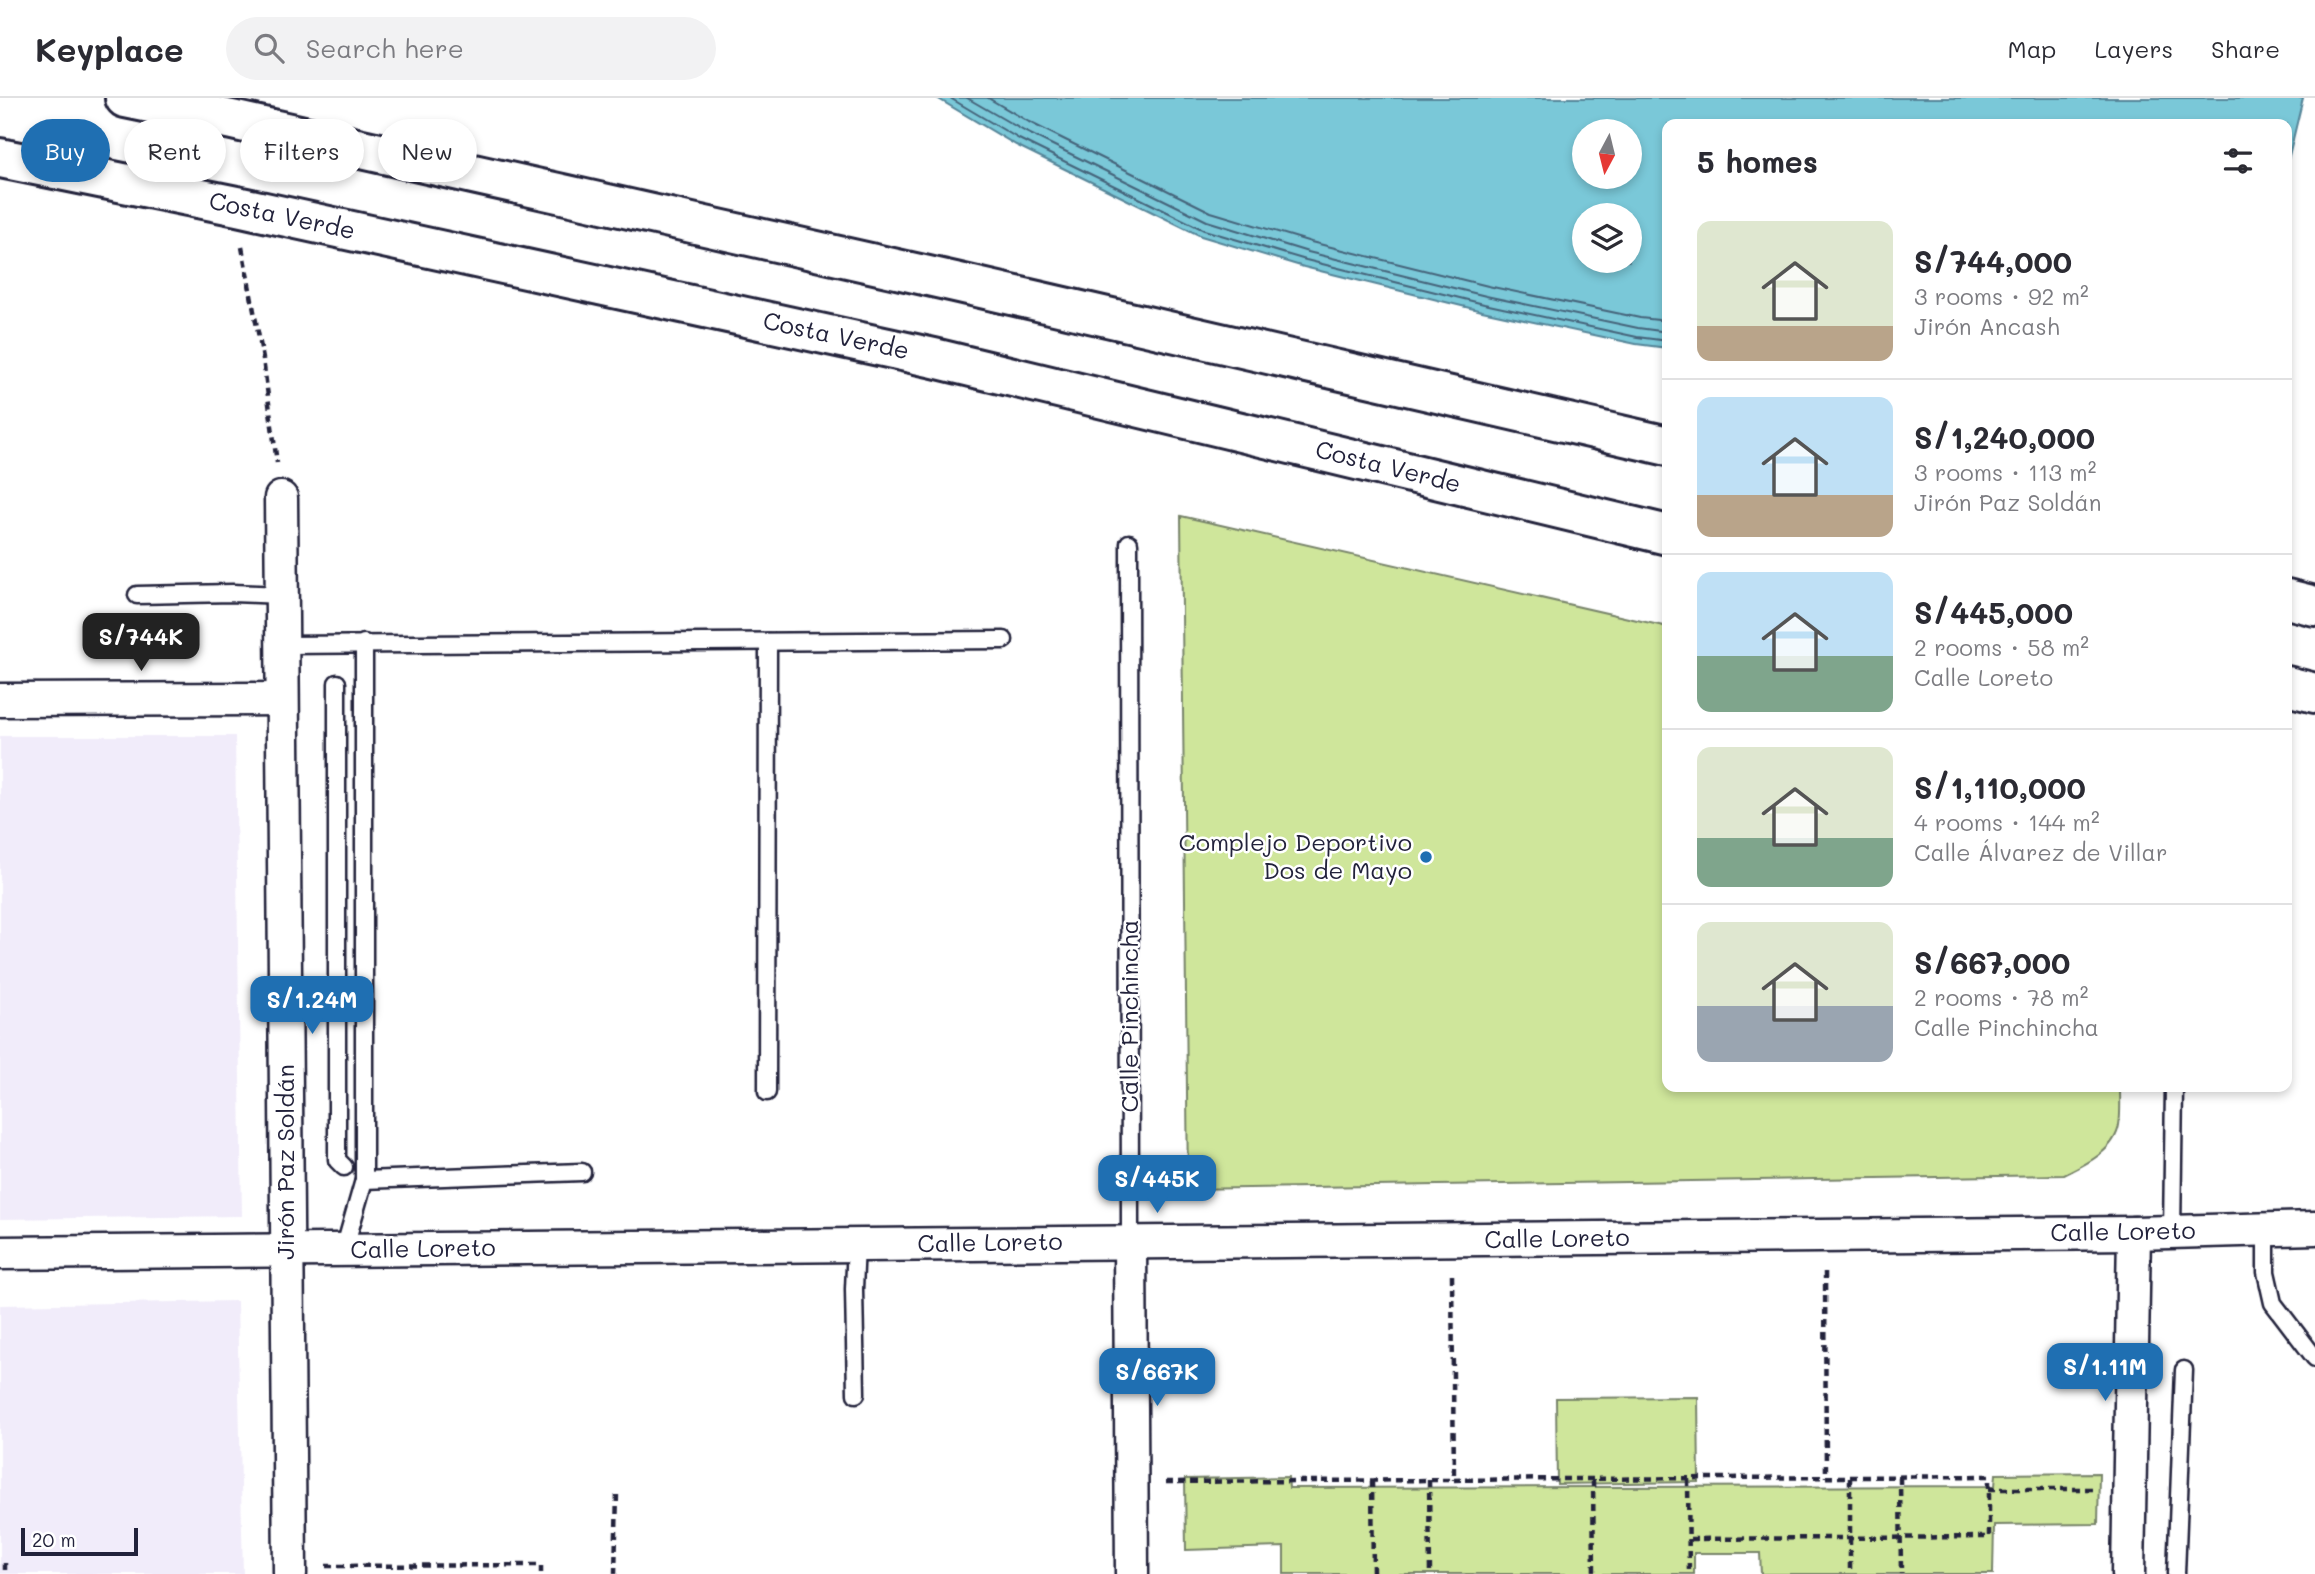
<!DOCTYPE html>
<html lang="en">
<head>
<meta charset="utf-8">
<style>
	:root { --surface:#fff; --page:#f2f2f3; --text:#2b2b33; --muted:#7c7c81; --line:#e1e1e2; --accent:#1f6fb2 }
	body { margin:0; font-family:Mali,sans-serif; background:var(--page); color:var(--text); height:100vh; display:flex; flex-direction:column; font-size:26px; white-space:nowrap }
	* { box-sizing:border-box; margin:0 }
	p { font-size:23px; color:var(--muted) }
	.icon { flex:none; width:38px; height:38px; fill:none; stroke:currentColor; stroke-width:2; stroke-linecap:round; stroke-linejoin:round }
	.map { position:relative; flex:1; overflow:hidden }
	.side { position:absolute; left:1662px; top:21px; width:630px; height:973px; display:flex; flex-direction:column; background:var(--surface); border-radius:14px; box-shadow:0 4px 10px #0003 }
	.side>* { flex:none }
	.top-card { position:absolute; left:21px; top:21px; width:665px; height:63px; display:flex; gap:14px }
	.needle { width:46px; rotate:187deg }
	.controls { position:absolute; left:1572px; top:21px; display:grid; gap:14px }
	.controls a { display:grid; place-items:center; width:70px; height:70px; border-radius:50%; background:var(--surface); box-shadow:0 4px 10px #0003; font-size:35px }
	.scale { position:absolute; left:21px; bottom:18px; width:117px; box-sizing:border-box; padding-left:7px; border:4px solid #22223b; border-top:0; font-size:19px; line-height:24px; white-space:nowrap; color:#22223b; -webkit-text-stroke:5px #fff; paint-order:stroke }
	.price { position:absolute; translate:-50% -60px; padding:0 16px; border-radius:14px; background:var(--accent); color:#fff; font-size:23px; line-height:46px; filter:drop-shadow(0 2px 4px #0008) }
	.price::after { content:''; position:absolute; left:50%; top:42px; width:21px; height:16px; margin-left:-10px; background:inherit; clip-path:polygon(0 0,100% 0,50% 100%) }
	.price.selected { background:#222; color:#fff }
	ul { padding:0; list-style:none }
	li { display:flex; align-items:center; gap:21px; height:175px; padding:0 35px }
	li+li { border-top:2px solid var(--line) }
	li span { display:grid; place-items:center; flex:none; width:196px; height:140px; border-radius:14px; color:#555 }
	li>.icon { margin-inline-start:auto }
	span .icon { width:84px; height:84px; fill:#fffc; stroke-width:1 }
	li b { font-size:30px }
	h2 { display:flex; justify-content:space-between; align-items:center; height:84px; padding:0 35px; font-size:30px }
	.chip { padding:0 24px; border-radius:32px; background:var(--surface); box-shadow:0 4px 10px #0003; font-size:24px; line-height:63px }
	.chip.selected { background:var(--accent); color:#fff }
	header { display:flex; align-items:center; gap:42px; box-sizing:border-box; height:98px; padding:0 35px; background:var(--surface); border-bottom:2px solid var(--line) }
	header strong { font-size:33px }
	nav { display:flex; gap:38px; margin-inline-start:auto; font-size:24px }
	.search { width:490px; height:63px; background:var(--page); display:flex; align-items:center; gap:18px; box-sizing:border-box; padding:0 24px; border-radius:38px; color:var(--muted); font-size:26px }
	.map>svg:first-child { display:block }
	.built { fill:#f1ecfa }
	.green { fill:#cfe69b; stroke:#78846b; stroke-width:2 }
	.water { fill:#7ac8d8; stroke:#578699; stroke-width:2; fill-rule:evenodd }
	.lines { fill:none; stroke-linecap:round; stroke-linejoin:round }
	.shore { stroke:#45647a; stroke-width:2 }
	.service-casing { stroke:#22223b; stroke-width:21 }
	.minor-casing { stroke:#22223b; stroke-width:37 }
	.trunk-casing { stroke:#22223b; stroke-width:44 }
	.path { stroke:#22223b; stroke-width:4.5; stroke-dasharray:7 5; stroke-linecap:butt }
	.service { stroke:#fff; stroke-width:16 }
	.minor { stroke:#fff; stroke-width:32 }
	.trunk { stroke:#fff; stroke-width:38 }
	.poi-dot { fill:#1f6fb2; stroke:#fff; stroke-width:2.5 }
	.labels { text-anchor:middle; stroke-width:5; stroke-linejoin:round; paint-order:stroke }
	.street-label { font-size:24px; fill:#22223b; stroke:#fff }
	.poi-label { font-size:24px; fill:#22223b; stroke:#fff; text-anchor:end }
</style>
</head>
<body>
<header>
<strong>Keyplace</strong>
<div class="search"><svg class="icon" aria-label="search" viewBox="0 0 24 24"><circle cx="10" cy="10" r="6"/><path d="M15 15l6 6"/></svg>Search here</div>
<nav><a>Map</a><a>Layers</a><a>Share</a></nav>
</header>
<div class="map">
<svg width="2315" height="1476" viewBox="0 0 2315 1476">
	<rect width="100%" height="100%" fill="#fff"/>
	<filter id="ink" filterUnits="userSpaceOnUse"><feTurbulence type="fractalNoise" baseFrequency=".0143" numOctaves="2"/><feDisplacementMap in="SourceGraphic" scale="14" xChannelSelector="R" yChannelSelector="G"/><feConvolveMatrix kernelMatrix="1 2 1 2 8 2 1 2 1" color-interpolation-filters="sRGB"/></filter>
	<g filter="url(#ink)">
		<g class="built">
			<polygon points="0,638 235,638 242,1118 0,1121"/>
			<polygon points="237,1203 243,1476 0,1476 0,1207"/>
		</g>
		<g class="green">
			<path d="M1181,418L1668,529V989H2120C2120,1001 2121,1015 2119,1027C2115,1053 2084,1067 2064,1077L1188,1091Z"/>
			<polygon points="1698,1299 1699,1384 1557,1386 1556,1300"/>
			<polygon points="2099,1375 2098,1426 1994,1427 1993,1476 1761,1476 1760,1455 1694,1455 1694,1476 1284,1476 1284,1449 1186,1452 1185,1381 1288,1379 1289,1390 1995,1388 1996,1376"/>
		</g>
		<path class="water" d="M937,0H2303L2287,66V26H1668V250L1636,246L1482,213L1304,169L1201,138L1016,47ZM1584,33H1629V79H1584ZM1584,117H1629V163H1584Z"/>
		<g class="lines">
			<g class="shore">
				<polyline points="950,0 1019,41 1204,132 1306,162 1484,206 1637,239 1668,243"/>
				<polyline points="967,0 1024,33 1207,123 1308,154 1486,198 1638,230 1668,234"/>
				<polyline points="988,0 1029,24 1211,114 1311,144 1488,188 1640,220 1668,223"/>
			</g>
			<defs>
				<g id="service">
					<polyline points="1129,445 1130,1143"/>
					<polyline points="137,497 232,495 282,497"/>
					<polyline points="283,547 1004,542"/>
					<polyline points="337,585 337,1062 344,1069"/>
					<polyline points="767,994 768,544"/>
					<polyline points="364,1082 582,1074"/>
					<polyline points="2266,1131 2266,1174 2273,1205 2315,1260"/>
					<polyline points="2172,1134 2174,989"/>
					<polyline points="344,1152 364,1082 364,545"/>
					<polyline points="856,1296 854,1191 856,1147"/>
					<polyline points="2176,1476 2184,1272"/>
				</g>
				<g id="minor">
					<polyline points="281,400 290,1476"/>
					<polyline points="0,602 282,601"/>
					<polyline points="1130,1143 1132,1476"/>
					<polyline points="0,1155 2134,1135 2315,1130"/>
					<polyline points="2128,1476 2134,1135"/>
				</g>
				<g id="trunk">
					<polyline points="125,0 232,22 955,184 1668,348"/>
					<polyline points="0,60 237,108 934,260 1668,437"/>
					<polyline points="2287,501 2315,508"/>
					<polyline points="2287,588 2315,595"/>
				</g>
			</defs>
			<use href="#service" class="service-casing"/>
			<use href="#minor" class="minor-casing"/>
			<use href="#trunk" class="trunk-casing"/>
			<g class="path">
				<polyline points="242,149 263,261 277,365"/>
				<polyline points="1825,1174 1826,1379"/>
				<polyline points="1452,1177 1454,1382"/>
				<polyline points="1900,1379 1901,1476"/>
				<polyline points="1850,1380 1850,1476"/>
				<polyline points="1688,1381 1689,1476"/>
				<polyline points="1429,1382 1430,1476"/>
				<polyline points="1593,1382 1594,1476"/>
				<polyline points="1372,1383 1373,1476"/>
				<polyline points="1166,1384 1989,1378 1989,1439 1688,1441"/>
				<polyline points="1989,1391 2094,1391"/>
				<polyline points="5,1465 5,1476"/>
				<polyline points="326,1468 541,1467 541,1476"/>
				<polyline points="615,1476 617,1394"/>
			</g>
			<use href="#service" class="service"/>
			<use href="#minor" class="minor"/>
			<use href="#trunk" class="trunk"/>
		</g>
	</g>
	<circle class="poi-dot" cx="1426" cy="759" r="7"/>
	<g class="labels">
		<g class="street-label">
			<text transform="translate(282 118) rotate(12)" y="8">Costa Verde</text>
			<text transform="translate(836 238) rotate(12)" y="8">Costa Verde</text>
			<text transform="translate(1388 369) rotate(14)" y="8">Costa Verde</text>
			<text transform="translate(1130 918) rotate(-90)" y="8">Calle Pinchincha</text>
			<text transform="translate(286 1064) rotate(-90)" y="8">Jirón Paz Soldán</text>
			<text transform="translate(2123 1134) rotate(-1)" y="8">Calle Loreto</text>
			<text transform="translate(1557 1141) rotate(-1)" y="8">Calle Loreto</text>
			<text transform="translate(990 1145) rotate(-1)" y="8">Calle Loreto</text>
			<text transform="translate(423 1151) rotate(-1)" y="8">Calle Loreto</text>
		</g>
		<g class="poi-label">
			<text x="1412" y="753">Complejo Deportivo<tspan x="1412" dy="28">Dos de Mayo</tspan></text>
		</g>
	</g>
</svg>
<div class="controls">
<a><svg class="needle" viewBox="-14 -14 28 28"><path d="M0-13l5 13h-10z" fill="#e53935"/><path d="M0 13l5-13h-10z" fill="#7c7c81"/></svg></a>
<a><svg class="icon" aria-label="layers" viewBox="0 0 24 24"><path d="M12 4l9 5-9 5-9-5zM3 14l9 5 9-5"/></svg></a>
</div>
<div class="scale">20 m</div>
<b class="price selected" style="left:141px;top:575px">S/744K</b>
<b class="price" style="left:312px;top:938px">S/1.24M</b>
<b class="price" style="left:1157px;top:1117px">S/445K</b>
<b class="price" style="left:2105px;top:1305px">S/1.11M</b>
<b class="price" style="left:1157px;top:1310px">S/667K</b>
<div class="top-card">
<a class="chip selected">Buy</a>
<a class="chip">Rent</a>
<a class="chip">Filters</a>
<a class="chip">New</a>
</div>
<section class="side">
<h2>5 homes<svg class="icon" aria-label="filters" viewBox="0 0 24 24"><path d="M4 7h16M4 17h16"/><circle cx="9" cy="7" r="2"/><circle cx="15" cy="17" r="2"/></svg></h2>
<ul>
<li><span style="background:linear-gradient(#dfe7d0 75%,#b9a48a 0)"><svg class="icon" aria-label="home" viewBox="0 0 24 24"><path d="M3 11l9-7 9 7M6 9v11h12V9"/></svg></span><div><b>S/744,000</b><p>3 rooms · 92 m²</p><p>Jirón Ancash</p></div></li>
<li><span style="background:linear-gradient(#bfe0f5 70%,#b9a48a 0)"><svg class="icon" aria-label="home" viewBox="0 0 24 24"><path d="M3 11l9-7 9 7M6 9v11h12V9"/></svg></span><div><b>S/1,240,000</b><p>3 rooms · 113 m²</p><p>Jirón Paz Soldán</p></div></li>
<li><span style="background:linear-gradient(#bfe0f5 60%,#7fa58c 0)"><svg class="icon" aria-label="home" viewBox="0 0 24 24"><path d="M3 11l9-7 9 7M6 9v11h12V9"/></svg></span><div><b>S/445,000</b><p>2 rooms · 58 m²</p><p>Calle Loreto</p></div></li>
<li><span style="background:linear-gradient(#dfe7d0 65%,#7fa58c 0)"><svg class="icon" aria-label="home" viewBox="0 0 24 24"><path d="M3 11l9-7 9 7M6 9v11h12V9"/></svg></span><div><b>S/1,110,000</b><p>4 rooms · 144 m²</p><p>Calle Álvarez de Villar</p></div></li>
<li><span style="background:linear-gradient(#dfe7d0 60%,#9aa5b1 0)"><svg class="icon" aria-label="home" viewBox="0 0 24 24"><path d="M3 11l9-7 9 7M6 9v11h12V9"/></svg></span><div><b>S/667,000</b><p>2 rooms · 78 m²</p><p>Calle Pinchincha</p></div></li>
</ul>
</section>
</div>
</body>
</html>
